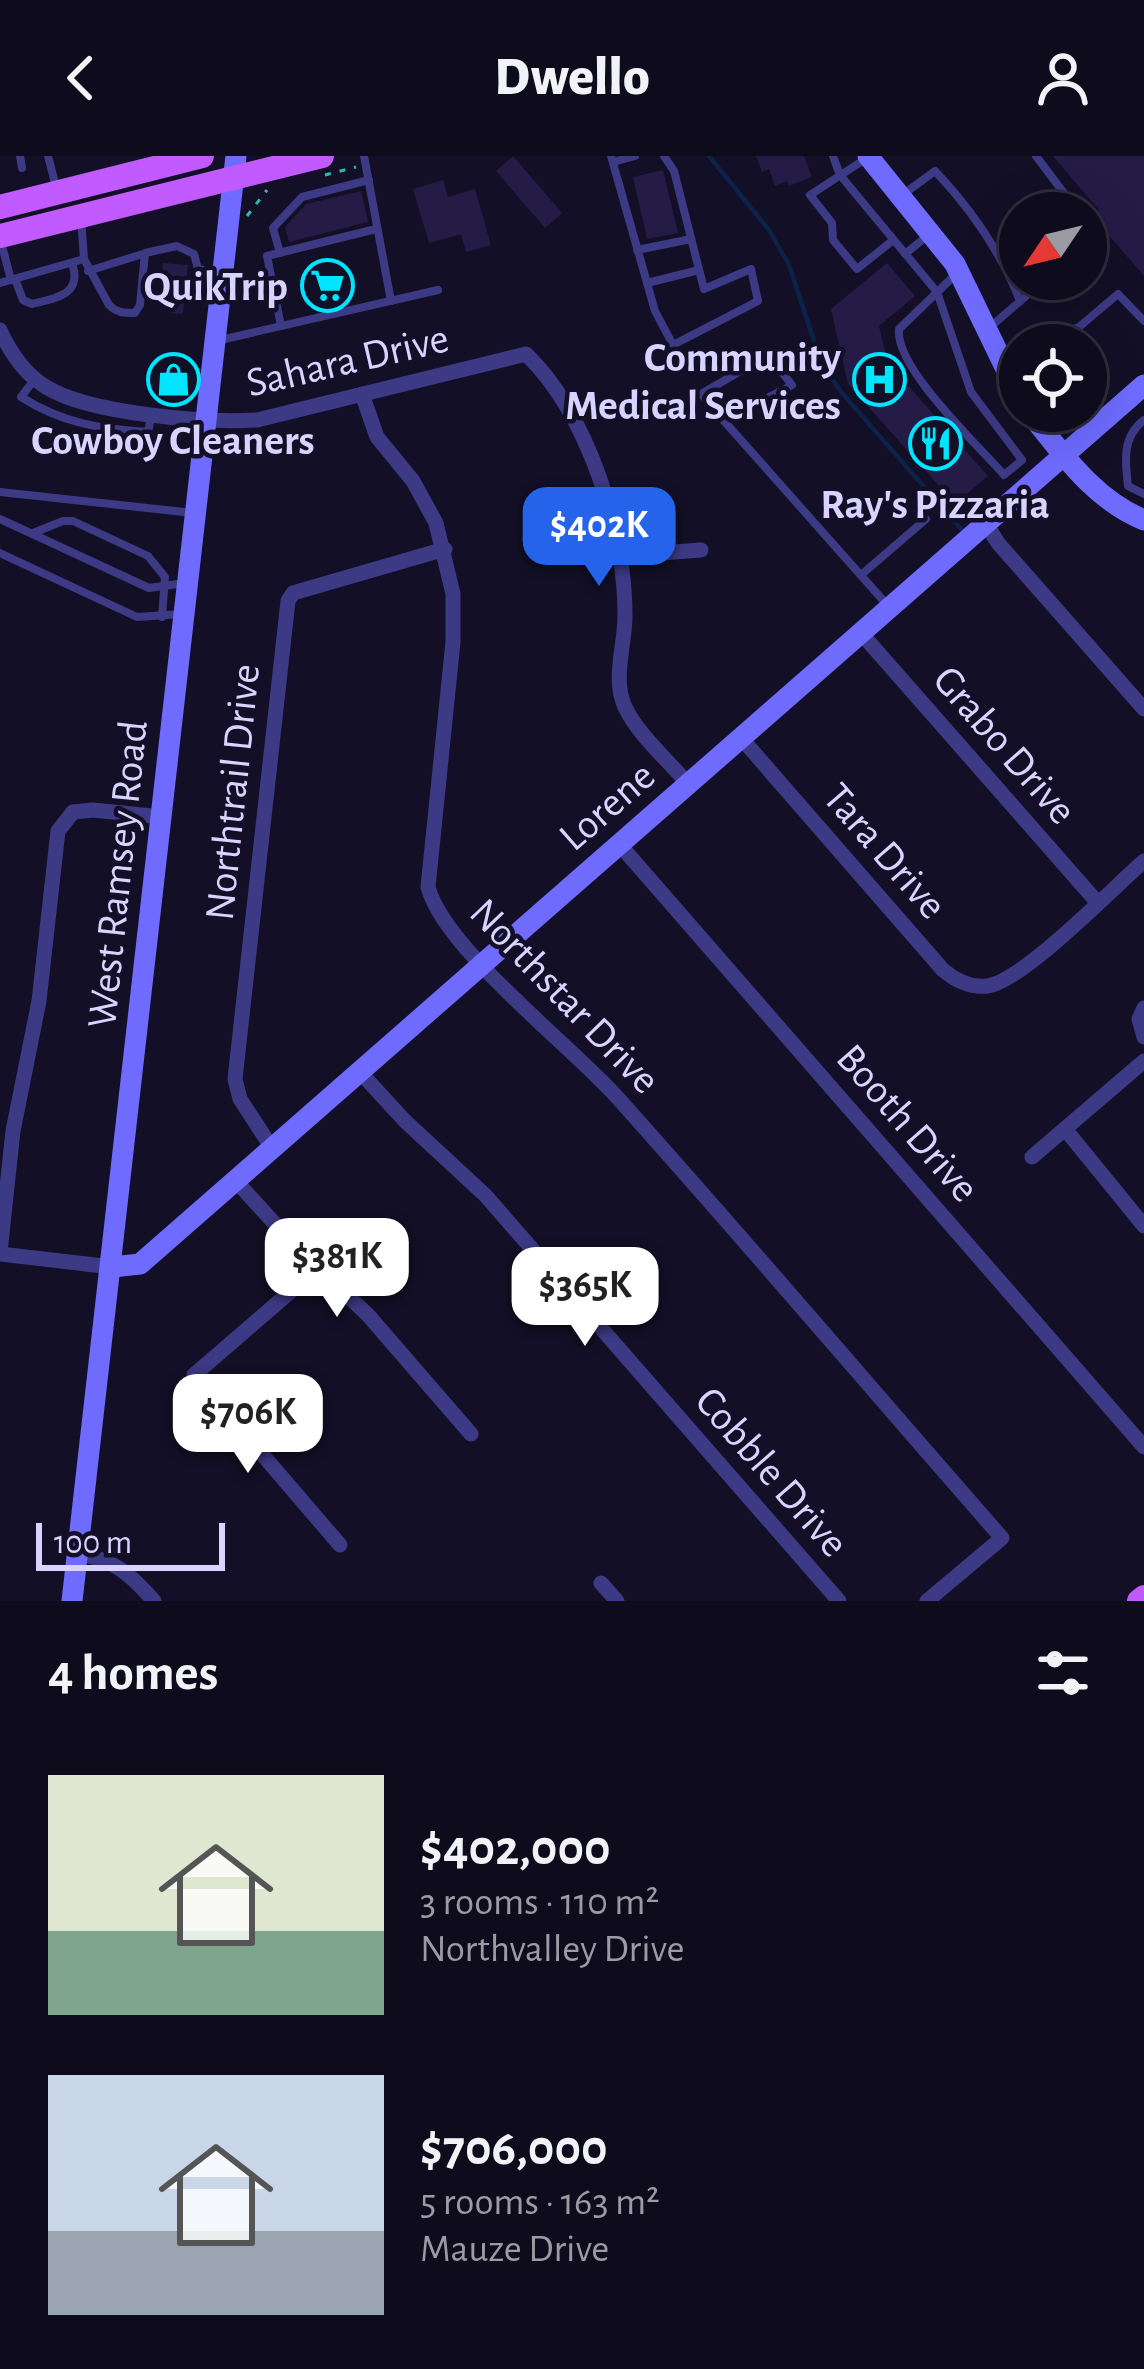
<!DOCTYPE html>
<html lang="en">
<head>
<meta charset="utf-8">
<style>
	:root { --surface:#0e0b1c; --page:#1c1929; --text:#f1f3f6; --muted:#9b9ba3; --line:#2e2b3b; --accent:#2563eb }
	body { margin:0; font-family:"Alegreya Sans",sans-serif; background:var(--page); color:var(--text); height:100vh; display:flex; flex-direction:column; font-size:45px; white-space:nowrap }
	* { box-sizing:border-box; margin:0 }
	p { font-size:39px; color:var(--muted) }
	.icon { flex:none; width:66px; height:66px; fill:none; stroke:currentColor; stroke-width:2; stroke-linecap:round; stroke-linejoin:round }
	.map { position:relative; height:1445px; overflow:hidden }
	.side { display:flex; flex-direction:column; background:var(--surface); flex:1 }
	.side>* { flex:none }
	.needle { width:78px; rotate:235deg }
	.buttons { position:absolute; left:999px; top:36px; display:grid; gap:24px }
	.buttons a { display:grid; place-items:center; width:108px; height:108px; border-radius:50%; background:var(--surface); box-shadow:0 12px 48px #0002,0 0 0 3px var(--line); font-size:60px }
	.scale { position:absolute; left:36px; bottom:30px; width:189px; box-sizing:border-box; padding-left:12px; border:6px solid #d9d4ff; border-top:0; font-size:33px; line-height:42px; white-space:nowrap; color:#d9d4ff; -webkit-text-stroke:9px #130f26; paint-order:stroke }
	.price { position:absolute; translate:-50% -102px; padding:0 27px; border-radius:24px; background:#fff; color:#222; font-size:39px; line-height:78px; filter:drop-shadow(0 3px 6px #0008) }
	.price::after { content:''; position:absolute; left:50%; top:72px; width:36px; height:27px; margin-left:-18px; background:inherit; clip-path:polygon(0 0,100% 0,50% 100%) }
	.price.current { background:var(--accent); color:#fff }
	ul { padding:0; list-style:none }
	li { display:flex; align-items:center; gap:36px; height:300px; padding:0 48px }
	li span { display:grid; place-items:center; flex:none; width:336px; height:240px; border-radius:0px; color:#555 }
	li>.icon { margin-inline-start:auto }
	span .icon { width:144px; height:144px; fill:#fffc; stroke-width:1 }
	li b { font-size:51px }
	h2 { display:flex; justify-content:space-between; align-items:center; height:144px; padding:0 48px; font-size:51px }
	header { display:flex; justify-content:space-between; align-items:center; height:156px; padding:0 48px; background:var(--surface); font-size:54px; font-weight:800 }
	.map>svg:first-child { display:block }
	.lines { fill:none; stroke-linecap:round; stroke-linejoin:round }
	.stream { stroke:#0c2248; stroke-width:4.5 }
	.building { fill:#241b47 }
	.path { stroke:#2fb8b0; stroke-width:3; stroke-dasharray:6 9; stroke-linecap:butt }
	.lane { stroke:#3d3a85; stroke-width:8 }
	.street { stroke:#3d3a85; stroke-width:15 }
	.secondary { stroke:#6f6bff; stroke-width:21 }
	.primary { stroke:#c25bff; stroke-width:24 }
	.labels { text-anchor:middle; stroke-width:9; stroke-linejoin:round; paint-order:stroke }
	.poi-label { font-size:42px; font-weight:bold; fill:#d9d4ff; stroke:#130f26; text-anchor:end }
	.street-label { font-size:42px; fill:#d9d4ff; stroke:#130f26 }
</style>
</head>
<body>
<header><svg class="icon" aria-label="back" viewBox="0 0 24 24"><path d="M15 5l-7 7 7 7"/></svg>Dwello<svg class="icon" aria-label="person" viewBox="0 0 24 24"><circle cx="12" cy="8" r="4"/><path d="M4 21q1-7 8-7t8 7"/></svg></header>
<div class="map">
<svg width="1144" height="1445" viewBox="0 0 1144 1445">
	<rect width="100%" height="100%" fill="#130f26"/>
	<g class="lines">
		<polyline class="stream" points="709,0 769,74 789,109 822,209 842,237 961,373"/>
	</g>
	<g class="building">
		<polygon points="513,0 562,57 545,72 496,15"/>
		<polygon points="756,0 804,0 812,21 789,30 787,25 775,30 769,13 762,16"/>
		<polygon points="1053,0 1144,0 1144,120 1092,60 1099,54"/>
		<polygon points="663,14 678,77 647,83 633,21"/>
		<polygon points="443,24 448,41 475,33 491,89 466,96 461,78 429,87 413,33"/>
		<polygon points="361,35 368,66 289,86 285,71 306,48"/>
		<polygon points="163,107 188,109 183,158 170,157 171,149 160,148"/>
		<polygon points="887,107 915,140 879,170 888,207 988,320 955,348 848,228 831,153"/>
		<polygon points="321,108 338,109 339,114 349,111 356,137 305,150 299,124 311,121 309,115"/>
	</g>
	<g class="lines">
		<g class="path">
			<polyline points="325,19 356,11"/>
			<polyline points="247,60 267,34"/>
		</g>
		<g class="lane">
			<polyline points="20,0 22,12"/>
			<polyline points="48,0 57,35"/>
			<polyline points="364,0 391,145"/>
			<polyline points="611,0 655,155 673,189 758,145 751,113 704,133 674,15 664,0"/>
			<path d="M833,0L840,19L937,136L971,236L1022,304L1004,319C977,288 895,212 899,173L954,120"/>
			<polyline points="1036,0 1079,57"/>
			<polyline points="867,2 810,39 832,67 833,84 857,113 892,85"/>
			<polyline points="613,6 635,0"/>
			<path d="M901,40L935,15C972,54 1001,96 1020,145"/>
			<polyline points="1086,69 1086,87"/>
			<polyline points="0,82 11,124"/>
			<polyline points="637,94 691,83"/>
			<polyline points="280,97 273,72 302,41 369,24"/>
			<polyline points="905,98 927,80"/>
			<path d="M84,103L109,149C117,157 124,157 135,157L140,149L145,97L177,90L194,98L198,113L220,117"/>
			<polyline points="1008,114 1020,104"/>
			<polyline points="88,115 143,98"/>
			<path d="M15,123L23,144L32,148C57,142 83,138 72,107"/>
			<polyline points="0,127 84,103 81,62"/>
			<polyline points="647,127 699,114"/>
			<polyline points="281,170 267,100 376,73"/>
			<polyline points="989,172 1046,123"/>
			<polyline points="216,185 438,134"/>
			<polyline points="1031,189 1079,171 1118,138 1144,165"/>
			<path d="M34,224L21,241C62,267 100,273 148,276L151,261"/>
			<path d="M1144,264C1122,281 1125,304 1128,330L1144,338"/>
			<polyline points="724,265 701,238 768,199 792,229 724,265 889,451"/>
			<polyline points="0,336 193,357"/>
			<polyline points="0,363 149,432 185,427"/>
			<polyline points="33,377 63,365 73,365 148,400 165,421 162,461"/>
			<polyline points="0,397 137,461 182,458"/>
			<polyline points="861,419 926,363"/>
		</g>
		<g class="street">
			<path d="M0,174C10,196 25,218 46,231C90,258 204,267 257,264L526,198C588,258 625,375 625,460C625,489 612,523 625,551C638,579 669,605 689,629"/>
			<path d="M362,238L377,281L413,325L436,367L453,438V486L428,731C444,792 569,888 616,940C747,1086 873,1235 1002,1382L927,1445"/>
			<polyline points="987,369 998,387 1144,553"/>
			<polyline points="620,400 701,394"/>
			<polyline points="861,477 1097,746"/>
			<path d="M742,583L943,814C955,824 970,832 987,830C1022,826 1113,732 1144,705"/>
			<polyline points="620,689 1144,1291"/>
			<polyline points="1144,852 1139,863 1144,881"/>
			<polyline points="360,916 405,965 485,1039 839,1445"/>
			<polyline points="1065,973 1144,1070"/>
			<polyline points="272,992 240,943 235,923 288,445 293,437 445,393"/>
			<polyline points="1032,1001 1144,905"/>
			<polyline points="235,1024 297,1092 368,1159 471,1278"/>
			<polyline points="0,1096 13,975 39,845 58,675 73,656 93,654 162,661"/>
			<polyline points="0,1098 112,1111"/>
			<polyline points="319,1111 194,1219 340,1389"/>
			<path d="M78,1398C114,1403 130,1418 154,1445"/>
			<polyline points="601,1427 617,1445"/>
		</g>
		<g class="secondary">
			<polyline points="868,0 955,108 1020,242"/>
			<path d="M1028,255C1062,297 1093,343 1144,364"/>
			<polyline points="112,1111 140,1108 1144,229"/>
			<polyline points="72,1445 236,0"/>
		</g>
		<g class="primary">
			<polyline points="0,51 202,0"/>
			<polyline points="0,80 322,0"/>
			<polyline points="1139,1445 1144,1441"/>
		</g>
	</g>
	<defs>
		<symbol id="supermarket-ring" viewBox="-11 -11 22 22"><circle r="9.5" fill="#130f26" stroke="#00e5ff" stroke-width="1.5"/><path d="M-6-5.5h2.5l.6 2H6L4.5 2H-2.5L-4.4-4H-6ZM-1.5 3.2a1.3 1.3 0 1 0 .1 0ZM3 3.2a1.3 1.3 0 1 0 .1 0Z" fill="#00e5ff"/></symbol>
		<symbol id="shop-ring" viewBox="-11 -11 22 22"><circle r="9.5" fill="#130f26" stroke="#00e5ff" stroke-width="1.5"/><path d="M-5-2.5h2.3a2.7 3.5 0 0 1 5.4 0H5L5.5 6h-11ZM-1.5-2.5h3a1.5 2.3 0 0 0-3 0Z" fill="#00e5ff"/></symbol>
		<symbol id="hospital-ring" viewBox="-11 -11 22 22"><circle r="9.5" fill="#130f26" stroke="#00e5ff" stroke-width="1.5"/><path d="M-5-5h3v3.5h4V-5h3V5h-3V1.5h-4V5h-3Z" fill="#00e5ff"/></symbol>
		<symbol id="restaurant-ring" viewBox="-11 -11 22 22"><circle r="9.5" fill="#130f26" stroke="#00e5ff" stroke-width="1.5"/><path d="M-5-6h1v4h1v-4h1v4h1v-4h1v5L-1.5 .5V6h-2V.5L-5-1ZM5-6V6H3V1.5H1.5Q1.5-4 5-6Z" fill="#00e5ff"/></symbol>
	</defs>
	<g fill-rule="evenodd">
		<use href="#supermarket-ring" x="298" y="100" width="59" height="59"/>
		<use href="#shop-ring" x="144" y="194" width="59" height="59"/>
		<use href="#hospital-ring" x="850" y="194" width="59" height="59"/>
		<use href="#restaurant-ring" x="906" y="258" width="59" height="59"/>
	</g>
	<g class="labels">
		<g class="poi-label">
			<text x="288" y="144">QuikTrip</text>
			<text x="841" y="215">Community<tspan x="841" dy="48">Medical Services</tspan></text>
			<text x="173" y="298" text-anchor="middle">Cowboy Cleaners</text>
			<text x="935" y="362" text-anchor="middle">Ray's Pizzaria</text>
		</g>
		<g class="street-label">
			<text transform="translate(347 203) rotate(-13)" y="15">Sahara Drive</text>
			<text transform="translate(1006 588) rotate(49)" y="15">Grabo Drive</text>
			<text transform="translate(231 636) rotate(-84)" y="15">Northtrail Drive</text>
			<text transform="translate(606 649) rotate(-41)" y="15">Lorene</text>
			<text transform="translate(886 694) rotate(49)" y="15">Tara Drive</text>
			<text transform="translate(116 718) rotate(-84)" y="15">West Ramsey Road</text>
			<text transform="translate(566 839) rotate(46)" y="15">Northstar Drive</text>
			<text transform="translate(909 966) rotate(49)" y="15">Booth Drive</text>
			<text transform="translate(773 1315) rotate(49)" y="15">Cobble Drive</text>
		</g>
	</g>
</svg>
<div class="buttons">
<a><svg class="needle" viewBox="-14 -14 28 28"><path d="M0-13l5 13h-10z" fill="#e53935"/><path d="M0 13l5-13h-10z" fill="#9b9ba3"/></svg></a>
<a><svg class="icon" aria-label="locate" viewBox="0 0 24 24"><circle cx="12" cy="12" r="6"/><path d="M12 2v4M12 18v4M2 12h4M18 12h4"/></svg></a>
</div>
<div class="scale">100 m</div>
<b class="price current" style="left:599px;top:433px">$402K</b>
<b class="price" style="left:337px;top:1164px">$381K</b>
<b class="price" style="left:585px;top:1193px">$365K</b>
<b class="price" style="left:248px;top:1320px">$706K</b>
</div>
<section class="side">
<h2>4 homes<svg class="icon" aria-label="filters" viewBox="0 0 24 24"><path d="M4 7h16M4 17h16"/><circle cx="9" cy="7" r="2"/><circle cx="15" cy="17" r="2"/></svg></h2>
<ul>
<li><span style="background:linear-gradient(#dfe7d0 65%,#7fa58c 0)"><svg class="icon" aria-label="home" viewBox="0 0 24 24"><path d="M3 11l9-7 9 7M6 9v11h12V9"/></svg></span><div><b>$402,000</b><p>3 rooms · 110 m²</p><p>Northvalley Drive</p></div></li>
<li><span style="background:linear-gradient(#c9d6e8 65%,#9aa5b1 0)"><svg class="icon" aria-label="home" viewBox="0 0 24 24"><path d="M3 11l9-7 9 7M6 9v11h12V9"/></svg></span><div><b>$706,000</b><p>5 rooms · 163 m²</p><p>Mauze Drive</p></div></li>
</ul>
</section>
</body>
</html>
